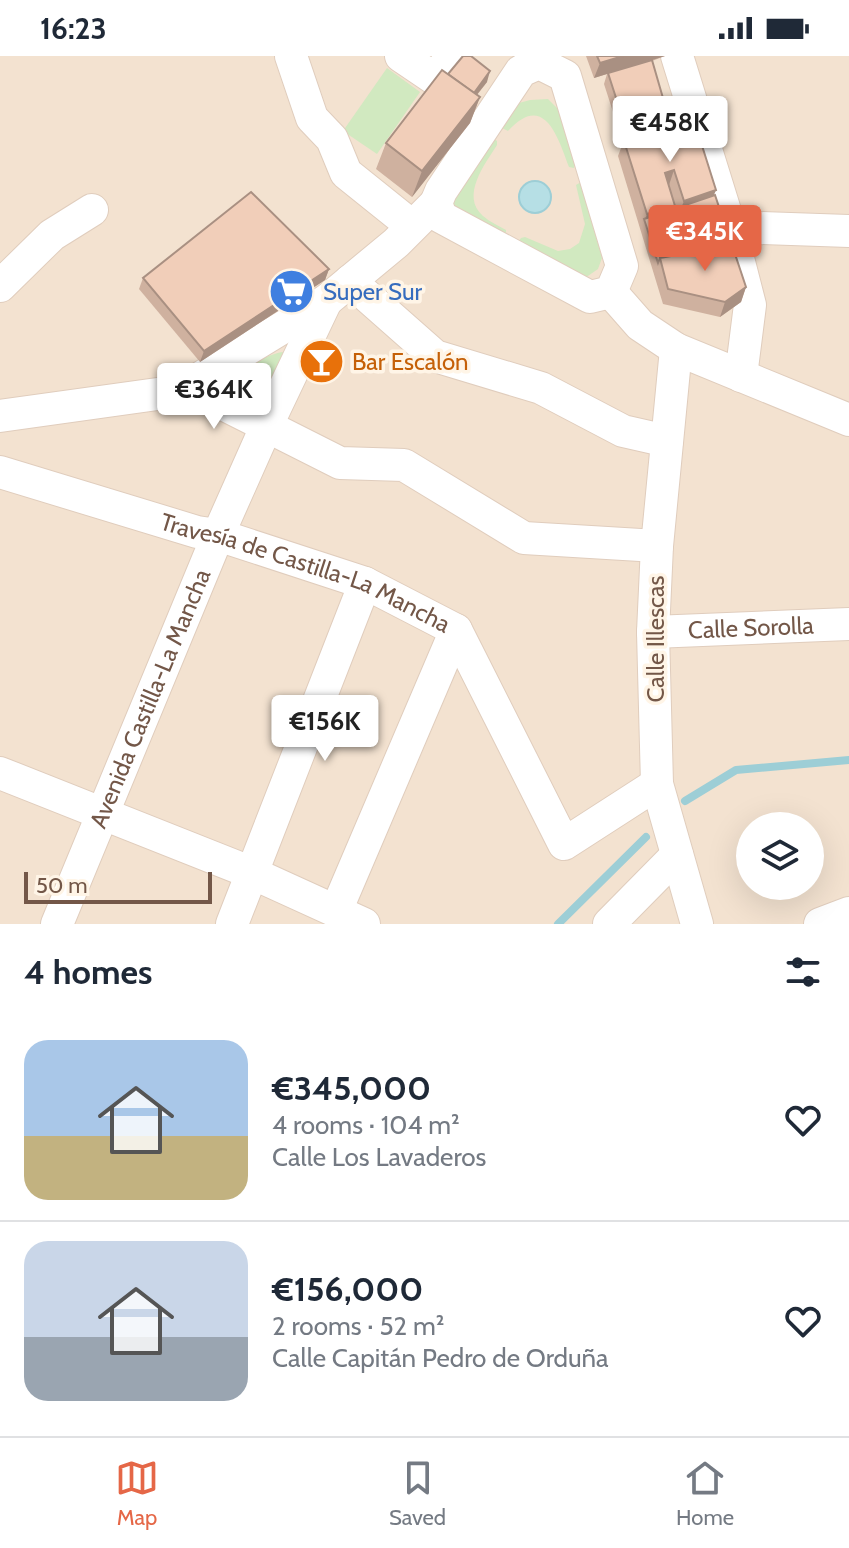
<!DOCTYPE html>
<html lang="en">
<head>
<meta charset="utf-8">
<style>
	:root { --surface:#fff; --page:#f6f6f7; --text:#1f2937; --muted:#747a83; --line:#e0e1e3; --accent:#e56747 }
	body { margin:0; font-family:Cabin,sans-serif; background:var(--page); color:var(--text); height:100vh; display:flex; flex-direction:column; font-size:30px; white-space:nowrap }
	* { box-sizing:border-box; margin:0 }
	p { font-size:26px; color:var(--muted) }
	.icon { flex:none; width:44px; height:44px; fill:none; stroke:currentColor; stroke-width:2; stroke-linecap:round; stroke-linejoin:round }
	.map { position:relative; height:868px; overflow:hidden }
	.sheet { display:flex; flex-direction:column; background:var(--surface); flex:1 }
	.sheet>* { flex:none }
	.fabs { position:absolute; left:736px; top:756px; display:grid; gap:16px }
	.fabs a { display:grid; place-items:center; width:88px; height:88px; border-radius:50%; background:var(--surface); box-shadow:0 8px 32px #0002; font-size:40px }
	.scale { position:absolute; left:24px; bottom:20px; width:188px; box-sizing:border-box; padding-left:8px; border:4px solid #735748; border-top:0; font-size:22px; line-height:28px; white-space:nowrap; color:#735748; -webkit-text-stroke:6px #fff5e7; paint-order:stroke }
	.price { position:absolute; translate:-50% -68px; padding:0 18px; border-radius:8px; background:#fff; color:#222; font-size:26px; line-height:52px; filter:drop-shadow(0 2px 4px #0008) }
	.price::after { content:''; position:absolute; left:50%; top:48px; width:24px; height:18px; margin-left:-12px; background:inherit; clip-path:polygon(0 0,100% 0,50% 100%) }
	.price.current { background:var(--accent); color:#fff }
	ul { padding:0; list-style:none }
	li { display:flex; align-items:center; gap:24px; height:200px; padding:0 24px }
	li+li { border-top:2px solid var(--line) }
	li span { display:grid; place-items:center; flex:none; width:224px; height:160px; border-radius:24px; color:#555 }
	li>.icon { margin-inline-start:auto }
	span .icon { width:96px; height:96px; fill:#fffc; stroke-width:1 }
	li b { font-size:34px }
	h2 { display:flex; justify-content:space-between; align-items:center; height:96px; padding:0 24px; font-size:34px }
	.status { display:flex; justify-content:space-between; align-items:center; height:56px; padding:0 40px; background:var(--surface); direction:ltr }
	.status svg { height:22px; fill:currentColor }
	.tab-bar { display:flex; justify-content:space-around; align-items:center; height:112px; border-top:2px solid var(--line); background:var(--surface); font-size:22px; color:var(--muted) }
	.tab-bar a { display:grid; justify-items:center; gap:4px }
	.tab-bar .current { color:var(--accent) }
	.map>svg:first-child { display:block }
	.residential { fill:#f3e2d0; fill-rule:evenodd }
	.green { fill:#d1e9c0 }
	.water { fill:#b6dfe5; stroke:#9dced6; stroke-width:2 }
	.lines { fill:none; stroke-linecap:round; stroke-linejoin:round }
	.stream { stroke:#9dced6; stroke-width:8 }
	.minor-casing { stroke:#e0cdbd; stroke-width:34 }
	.minor { stroke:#fff; stroke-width:32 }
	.wall { fill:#cfb19f }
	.shaded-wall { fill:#a99082 }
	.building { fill:#f1ceb9; stroke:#a99082; stroke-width:2 }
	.labels { text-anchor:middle; stroke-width:7; stroke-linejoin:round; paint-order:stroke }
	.shop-label { font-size:24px; fill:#366cbe; stroke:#fff5e7; text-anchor:start }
	.food-label { font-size:24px; fill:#c56008; stroke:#fff5e7; text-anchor:start }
	.street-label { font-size:24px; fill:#735748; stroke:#fff5e7 }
</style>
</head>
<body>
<div class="status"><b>16:23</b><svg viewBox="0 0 49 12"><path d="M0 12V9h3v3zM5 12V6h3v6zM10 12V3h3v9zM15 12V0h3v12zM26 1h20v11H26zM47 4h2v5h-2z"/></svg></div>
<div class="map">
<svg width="849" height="868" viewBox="0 0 849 868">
	<rect width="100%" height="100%" fill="#fcf1e1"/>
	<path class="residential" d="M0,0H849V868H0ZM750,770H810V830H750Z"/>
	<g class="green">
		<polygon points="387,12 420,36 377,98 343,75"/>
		<path d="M548,43L560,55L575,109L574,112L569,111C558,81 544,35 508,75L502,72L519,47L530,44Z"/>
		<path d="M494,83L497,85V89C485,108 460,140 483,160C490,166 499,170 506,174V179L451,152L450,141Z"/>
		<polygon points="581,126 602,202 598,213 585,222 518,186 521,182 525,181 558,195 570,193 579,187 585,168 576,129"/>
		<path d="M284,296L287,299L261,350L228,334L227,327C238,315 268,297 284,296Z"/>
	</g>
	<circle class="water" cx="535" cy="141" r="16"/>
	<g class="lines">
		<g class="stream">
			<polyline points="685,745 736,714 849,704"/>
			<polyline points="558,868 646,781"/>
		</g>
		<defs>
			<g id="minor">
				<polyline points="291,0 312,62 332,83 346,117 412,170"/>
				<polyline points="401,0 435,23 452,0"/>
				<polyline points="677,0 730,171 750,249 741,320"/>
				<polygon points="539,7 565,20 622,210 611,236 590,241 441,161 436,147 441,135 521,15"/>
				<polyline points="730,171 849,175"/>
				<polyline points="350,225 435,300 541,332 623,375 667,385"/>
				<polyline points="0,230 52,179 92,154"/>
				<polyline points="611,236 640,269 676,293 849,364"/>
				<polyline points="676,293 657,490 653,576 657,728 697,868"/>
				<polyline points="179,335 213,343 340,407 404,409 524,482 657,490"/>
				<polyline points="0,360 179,335 326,245 396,187 436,147"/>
				<path id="s1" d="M0,416L197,476L218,479L365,527L456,574L564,788L657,728"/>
				<path id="s2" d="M653,576L849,568"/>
				<polyline points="0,717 252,817 364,868"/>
				<polyline points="336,855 456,574"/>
				<path id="s3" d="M57,868L218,479L266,371L326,245"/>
				<polyline points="232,868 365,527"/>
				<polyline points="609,868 677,799"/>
				<polyline points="820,868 849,857"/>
			</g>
		</defs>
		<use href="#minor" class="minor-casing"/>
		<use href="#minor" class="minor"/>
	</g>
	<g class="wall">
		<polygon points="586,0 665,0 652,5 661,59 654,61 656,70 655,74 714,139 724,166 720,177 686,186 690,197 746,231 741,246 720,261 663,248 618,100 623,87 604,28 607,18 594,22"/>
		<polygon points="448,18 487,26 477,39 480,41 470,67 412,141 376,113 386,87"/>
		<polygon points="329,213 325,224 200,306 139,233 143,222"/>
	</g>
	<g class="shaded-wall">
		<polygon points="623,0 665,0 594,22 600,7"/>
		<polygon points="490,15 487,26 467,51 471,41"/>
		<polygon points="480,41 470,67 412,141 422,115"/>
		<polygon points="665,49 661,59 648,63 652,53"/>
		<polygon points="656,70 652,80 624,89 628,79"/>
		<polygon points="674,114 669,129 665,117"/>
		<polygon points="716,134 710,149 678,160 684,145"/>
		<polygon points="675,150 670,165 645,164 647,158"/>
		<polygon points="724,166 720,177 679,187 683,177"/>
		<polygon points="329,213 325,224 200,306 204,295"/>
		<polygon points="746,231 741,246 720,261 725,246"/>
	</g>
	<g class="building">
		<polygon points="463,0 471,0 490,15 474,37 448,18"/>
		<polygon points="597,0 623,0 600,7"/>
		<polygon points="652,4 665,49 652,53 656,70 628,79 608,17"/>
		<polygon points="442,14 480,41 422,115 386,87"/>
		<polygon points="693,61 716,134 684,145 674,114 665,117 675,150 647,158 624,85"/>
		<polygon points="251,136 329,213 204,295 143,222"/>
		<polygon points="715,139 724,166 683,177 690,197 660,202 658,207 644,163"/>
		<polygon points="732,189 746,231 725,246 668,233 660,202"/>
	</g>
	<defs>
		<symbol id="supermarket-disc" viewBox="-11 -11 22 22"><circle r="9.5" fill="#3f7fe0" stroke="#fff5e7"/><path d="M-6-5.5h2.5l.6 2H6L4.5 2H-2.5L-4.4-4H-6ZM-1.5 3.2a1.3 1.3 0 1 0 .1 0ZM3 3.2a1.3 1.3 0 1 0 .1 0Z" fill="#fff"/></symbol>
		<symbol id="bar-disc" viewBox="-11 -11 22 22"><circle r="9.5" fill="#e8710a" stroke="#fff5e7"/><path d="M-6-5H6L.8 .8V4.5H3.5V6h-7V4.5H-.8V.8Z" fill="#fff"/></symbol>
	</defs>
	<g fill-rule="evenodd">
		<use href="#supermarket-disc" x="266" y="210" width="51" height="51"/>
		<use href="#bar-disc" x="296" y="280" width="51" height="51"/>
	</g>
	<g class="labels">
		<g class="shop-label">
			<text x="323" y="244">Super Sur</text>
		</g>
		<g class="food-label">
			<text x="352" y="314">Bar Escalón</text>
		</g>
		<g class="street-label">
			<text dy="8" stroke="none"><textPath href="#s1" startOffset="322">Travesía de Castilla-La Mancha</textPath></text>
			<text dy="8" stroke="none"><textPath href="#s2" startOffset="98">Calle Sorolla</textPath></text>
			<text transform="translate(656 583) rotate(-90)" y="8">Calle Illescas</text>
			<text dy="8" stroke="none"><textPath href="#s3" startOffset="244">Avenida Castilla-La Mancha</textPath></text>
		</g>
	</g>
</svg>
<div class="fabs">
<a><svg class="icon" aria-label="layers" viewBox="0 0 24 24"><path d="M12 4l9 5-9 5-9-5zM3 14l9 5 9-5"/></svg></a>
</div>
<div class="scale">50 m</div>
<b class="price" style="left:670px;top:108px">€458K</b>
<b class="price current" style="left:705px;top:217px">€345K</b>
<b class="price" style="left:214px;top:375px">€364K</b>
<b class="price" style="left:325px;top:707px">€156K</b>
</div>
<section class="sheet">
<h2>4 homes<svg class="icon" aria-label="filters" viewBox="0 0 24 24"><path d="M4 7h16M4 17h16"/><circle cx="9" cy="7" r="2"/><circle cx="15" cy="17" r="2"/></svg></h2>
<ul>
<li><span style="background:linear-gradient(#a9c7e8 60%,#c2b280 0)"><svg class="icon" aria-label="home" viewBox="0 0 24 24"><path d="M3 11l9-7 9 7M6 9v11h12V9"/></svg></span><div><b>€345,000</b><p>4 rooms · 104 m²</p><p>Calle Los Lavaderos</p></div><svg class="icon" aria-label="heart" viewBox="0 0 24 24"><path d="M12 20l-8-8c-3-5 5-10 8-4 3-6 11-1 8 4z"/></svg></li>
<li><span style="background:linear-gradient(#c9d6e8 60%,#9aa5b1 0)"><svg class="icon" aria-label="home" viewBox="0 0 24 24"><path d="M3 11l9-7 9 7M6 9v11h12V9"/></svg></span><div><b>€156,000</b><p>2 rooms · 52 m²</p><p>Calle Capitán Pedro de Orduña</p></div><svg class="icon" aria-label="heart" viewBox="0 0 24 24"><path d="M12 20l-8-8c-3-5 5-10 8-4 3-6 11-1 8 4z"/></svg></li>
</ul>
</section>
<nav class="tab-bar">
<a class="current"><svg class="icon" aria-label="map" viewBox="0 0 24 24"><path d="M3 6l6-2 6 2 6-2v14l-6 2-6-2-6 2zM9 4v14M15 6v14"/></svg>Map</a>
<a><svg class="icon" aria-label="saved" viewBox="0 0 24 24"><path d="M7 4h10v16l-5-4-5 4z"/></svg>Saved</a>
<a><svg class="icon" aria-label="home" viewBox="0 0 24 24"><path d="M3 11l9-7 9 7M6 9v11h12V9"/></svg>Home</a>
</nav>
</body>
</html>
